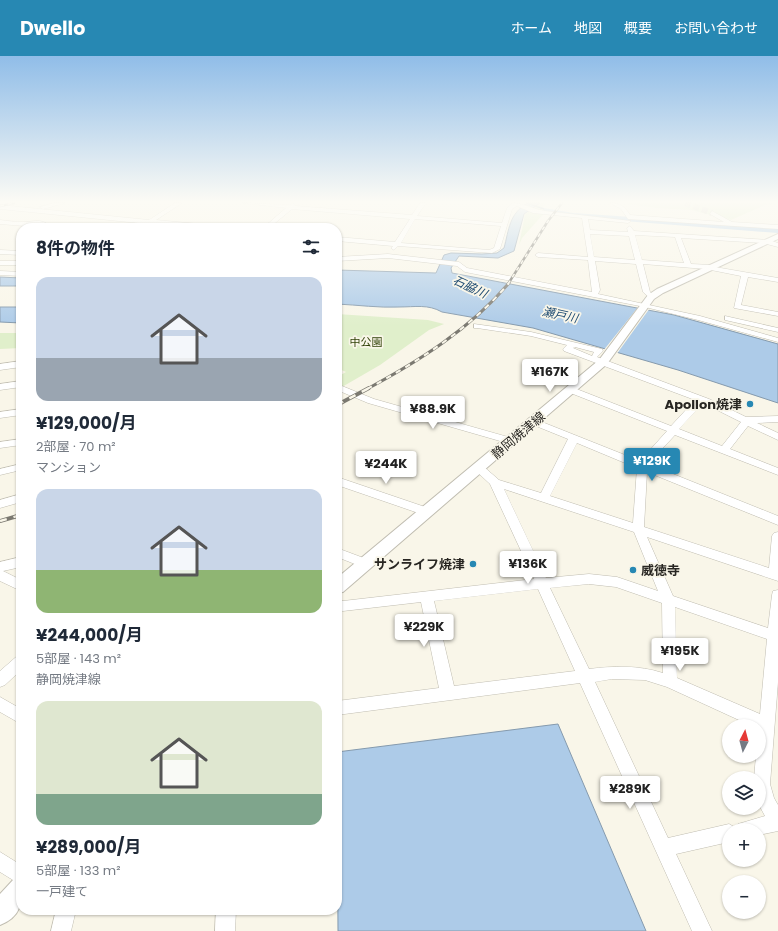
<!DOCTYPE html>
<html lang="ja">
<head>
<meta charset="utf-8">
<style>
	:root { --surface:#fff; --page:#f2f2f3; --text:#1f2937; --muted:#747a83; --accent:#2788b3 }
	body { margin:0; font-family:Poppins,"Noto Sans JP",sans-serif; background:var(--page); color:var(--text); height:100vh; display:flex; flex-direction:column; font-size:15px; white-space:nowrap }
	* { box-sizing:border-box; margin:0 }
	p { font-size:13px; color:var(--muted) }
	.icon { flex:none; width:22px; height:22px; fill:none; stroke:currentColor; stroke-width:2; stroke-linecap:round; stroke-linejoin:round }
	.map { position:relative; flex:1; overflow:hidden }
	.panel { position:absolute; left:16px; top:167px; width:326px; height:692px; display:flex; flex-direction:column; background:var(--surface); border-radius:16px; box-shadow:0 1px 3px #0004 }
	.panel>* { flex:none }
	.needle { width:26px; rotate:6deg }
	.buttons { position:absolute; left:722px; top:663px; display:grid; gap:8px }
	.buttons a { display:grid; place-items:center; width:44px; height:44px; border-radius:50%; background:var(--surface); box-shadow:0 1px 3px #0004; font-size:20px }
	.price { position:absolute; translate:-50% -34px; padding:0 9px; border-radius:4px; background:#fff; color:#222; font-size:13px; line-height:26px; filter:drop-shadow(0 1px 2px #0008) }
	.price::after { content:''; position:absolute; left:50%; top:24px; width:12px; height:9px; margin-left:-6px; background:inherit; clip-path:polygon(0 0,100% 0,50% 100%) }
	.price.selected { background:var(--accent); color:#fff }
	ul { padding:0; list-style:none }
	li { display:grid; align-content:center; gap:8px; height:212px; padding:0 20px }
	li span { display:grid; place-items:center; height:124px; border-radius:12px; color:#555 }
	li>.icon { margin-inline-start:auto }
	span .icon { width:72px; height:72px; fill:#fffc; stroke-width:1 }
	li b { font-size:17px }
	h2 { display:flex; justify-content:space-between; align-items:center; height:48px; padding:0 20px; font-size:17px }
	header { display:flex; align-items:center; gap:24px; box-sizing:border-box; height:56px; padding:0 20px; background:var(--accent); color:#fff }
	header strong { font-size:19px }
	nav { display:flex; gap:22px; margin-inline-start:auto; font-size:14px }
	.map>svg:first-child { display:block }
	.green { fill:#e0efcb }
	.water { fill:#adcbe8; stroke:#859aad }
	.pier { fill:#f9f6e9 }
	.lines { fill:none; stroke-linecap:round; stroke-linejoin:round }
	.stream { stroke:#859aad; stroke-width:1.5 }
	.river { fill:#adcbe8; fill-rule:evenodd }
	.minor-tunnel { stroke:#cfccc1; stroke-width:6; stroke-dasharray:6 3; stroke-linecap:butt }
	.minor-casing { stroke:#c0bdb1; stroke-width:1 }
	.major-casing { stroke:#c0bdb1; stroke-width:2 }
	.minor { fill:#fff; fill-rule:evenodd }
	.major { fill:#fff; fill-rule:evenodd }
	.rail-far2-casing { stroke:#7b7971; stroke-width:2.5 }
	.rail-far1-casing { stroke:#7b7971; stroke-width:3 }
	.rail-casing { stroke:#7b7971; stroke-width:4 }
	.rail-far2 { stroke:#f9f6e9; stroke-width:1.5; stroke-dasharray:4; stroke-linecap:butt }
	.rail-far1 { stroke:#f9f6e9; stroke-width:2; stroke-dasharray:5.5; stroke-linecap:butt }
	.rail { stroke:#f9f6e9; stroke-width:2.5; stroke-dasharray:7; stroke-linecap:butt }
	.poi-dot { fill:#2788b3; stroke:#f9f6e9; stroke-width:1.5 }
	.labels { text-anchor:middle; stroke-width:3.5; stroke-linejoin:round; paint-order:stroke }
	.far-park-label { font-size:11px; fill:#314208; stroke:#f9f6e9 }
	.far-water-label { font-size:12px; font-style:italic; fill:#1d4a71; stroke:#f9f6e9 }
	.poi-label { font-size:13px; font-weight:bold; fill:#282622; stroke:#f9f6e9; text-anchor:end }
	.street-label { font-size:13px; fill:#282622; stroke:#f9f6e9 }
</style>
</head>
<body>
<header>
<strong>Dwello</strong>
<nav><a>ホーム</a><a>地図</a><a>概要</a><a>お問い合わせ</a></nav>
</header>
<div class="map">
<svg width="778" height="875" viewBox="0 0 778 875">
	<rect width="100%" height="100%" fill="#f9f6e9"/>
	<g class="green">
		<polygon points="541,147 547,147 541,153 546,155 522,182 519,189 525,158"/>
		<polygon points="621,147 778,147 765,149 731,164 691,154 657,152"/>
		<polygon points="337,258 428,264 444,268 429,274 380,309 342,331 337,330 337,321 346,316 337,312"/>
		<polygon points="0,277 21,277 21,292 0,293"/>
	</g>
	<g class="water">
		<path d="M528,147H540L524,158L514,195L498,202L459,200L451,212L452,217L674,259L778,288V347L678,314L533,272L442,256C428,248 415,251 399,251C379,252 358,249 337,248V214L436,217L444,199L451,197L482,198L497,197L504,192C509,174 509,157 528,147Z"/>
		<polygon points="0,221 21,222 21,230 0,230"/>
		<polygon points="0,251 21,251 21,267 0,266"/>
		<polygon points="558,668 646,875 338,875 337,696"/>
	</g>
	<polygon class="pier" points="639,250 650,252 616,299 603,295"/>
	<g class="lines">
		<polyline class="stream" points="527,147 547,154"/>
		<polygon class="river" points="544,152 573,157 778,171 778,177 573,161 544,156"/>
		<polyline class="minor-tunnel" points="685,147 712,157"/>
		<defs>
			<g id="minor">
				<polygon points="54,147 65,147 43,153 40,151"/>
				<polygon points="175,147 182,147 156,164 220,170 223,172 149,168 0,153 0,149 149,164"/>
				<path d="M243,147L290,149L293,147L295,150L412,159L420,147H426L417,160L502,167L507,152L512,148L511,147C523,147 533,153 545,155L631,165L628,167L588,163L590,174L628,176L627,172L630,170L634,175L769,184L778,187V191L763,187L681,182L691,208L712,209L715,211L778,222V226L748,221L741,249L778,256V260L734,252L741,220L706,213L643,208L650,236L655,241L651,243L643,236L636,208L595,205L600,234L598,238L700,260L778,282V286L698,264L645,251L465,216L457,210L388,202L337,205V201L388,198L459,206L467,212L592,236L588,204L538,201L535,199L538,197L588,201L582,162L533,157L517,150L512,153L500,193L492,197L398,190L394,194L391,192L393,190L337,185V181L395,186L410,163L292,153L269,172H263L286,152ZM415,163L501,170L494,192L489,194L401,187ZM590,178L629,180L635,204L594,201ZM635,179L675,181L684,207L642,204Z"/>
				<path d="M610,147C621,147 625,151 630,159L724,166L710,158L712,155L732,166L778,169V173L628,163L621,153Z"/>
				<path d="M0,164C8,165 16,166 23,166C31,166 39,163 46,167L45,169L68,172H40L37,170L38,168L25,170L0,168Z"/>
				<polygon points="0,194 21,195 21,199 0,198"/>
				<rect x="0" y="205" width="21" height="4"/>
				<polygon points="0,215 21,216 21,220 0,219"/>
				<polygon points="725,260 778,272 778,276 725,264"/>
				<path d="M474,268L531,276L602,293L603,295L597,301L709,343L746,361L778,360V366L757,367L778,377V384L748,370L730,393L778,412V419L675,379L648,408L778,460V469L647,416L644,471L769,512L772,480L774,477L778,476V525L647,481L673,540L768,572L772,539L773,535L778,534V626L770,728L774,742L778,749V775L759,779V774H729V786L676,798L712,875H692L580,627L337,659V645L439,632L421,546L343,555L337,554V544L343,545L534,523L490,428L475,414L474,412L475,410H483L499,424L541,437L568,383L531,368L529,366L531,364H537L640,405L667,375L568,336V332H574L671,370L695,344L564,295L563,293L567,289L531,280L477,272H474ZM575,291L594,296L592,300L573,292ZM703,347L741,366L722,390L679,373ZM577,387L637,412L633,467L550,440ZM504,433L634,476L658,535L617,521L589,518L546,522ZM589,528L616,531L662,547L663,617C638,609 614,610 589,613L550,532ZM538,533L575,615L454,630L434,545ZM675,551L767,583L760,658L677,622ZM612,623L645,624L667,631L752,670H759V700H756L754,722H759V749L765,760L738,768L736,772L729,768L668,782L595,626Z"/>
				<polygon points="21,305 21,311 0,314 0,308"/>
				<polygon points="21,325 21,331 0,334 0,328"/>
				<polygon points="337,328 374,343 515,383 516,385 515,387 507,387 368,347 337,334"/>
				<polygon points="21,353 21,359 0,362 0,356"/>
				<polygon points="21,383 21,389 0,392 0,386"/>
				<polygon points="21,408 21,414 0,419 0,413"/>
				<polygon points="337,421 431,453 433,456 427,460 337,429"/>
				<polygon points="21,438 21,446 0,452 0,444"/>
				<polygon points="337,492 369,504 371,507 369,510 365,512 337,501"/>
				<polygon points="21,501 21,511 3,515 21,524 21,535 0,525 0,506"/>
				<polygon points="21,599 21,614 5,629 0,631 0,615 16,601"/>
				<polygon points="0,641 21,653 21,668 0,656"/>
				<polygon points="0,796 21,809 21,829 0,816"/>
				<polygon points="56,854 76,854 71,875 51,875"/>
				<polygon points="216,854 236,854 235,875 215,875"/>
			</g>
			<g id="major">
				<polygon points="778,178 778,183 663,237 654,243 607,308 343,536 337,537 337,522 599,304 648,239 657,233"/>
				<path d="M21,820C21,843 25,859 0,869V838L13,824Z"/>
			</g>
		</defs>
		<use href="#minor" class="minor-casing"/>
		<use href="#major" class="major-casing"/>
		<use href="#minor" class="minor"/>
		<use href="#major" class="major"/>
		<defs>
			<g id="rail-far2">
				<polyline points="0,150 14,147"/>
				<polyline points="508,228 548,165 562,147"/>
			</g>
			<path id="rail-far1" d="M367,333C419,305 470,273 509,227"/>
			<g id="rail">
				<polyline points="337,349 369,332"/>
				<polyline points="0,465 21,459"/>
			</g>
		</defs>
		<use href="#rail-far2" class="rail-far2-casing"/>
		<use href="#rail-far1" class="rail-far1-casing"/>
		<use href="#rail" class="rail-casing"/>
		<use href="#rail-far2" class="rail-far2"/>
		<use href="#rail-far1" class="rail-far1"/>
		<use href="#rail" class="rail"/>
	</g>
	<linearGradient id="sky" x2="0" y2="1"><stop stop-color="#90bde8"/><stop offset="0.54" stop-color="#fcfbf5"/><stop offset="1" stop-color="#fcfbf5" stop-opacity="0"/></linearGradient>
	<rect width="778" height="270" fill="url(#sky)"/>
	<g class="poi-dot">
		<circle cx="750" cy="348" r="4"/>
		<circle cx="473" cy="508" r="4"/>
		<circle cx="633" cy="514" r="4"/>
	</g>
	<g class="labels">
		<g class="far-park-label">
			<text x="366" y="290">中公園</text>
		</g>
		<g class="far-water-label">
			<text transform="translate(470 231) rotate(25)" y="4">石脇川</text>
			<text transform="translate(560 259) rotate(12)" y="4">瀬戸川</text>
		</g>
		<g class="poi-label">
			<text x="742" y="353">Apollon焼津</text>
			<text x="465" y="513">サンライフ焼津</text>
			<text x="641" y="519" text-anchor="start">威徳寺</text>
		</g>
		<g class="street-label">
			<text transform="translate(518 379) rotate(-40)" y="5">静岡焼津線</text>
		</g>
	</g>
</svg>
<div class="buttons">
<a><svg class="needle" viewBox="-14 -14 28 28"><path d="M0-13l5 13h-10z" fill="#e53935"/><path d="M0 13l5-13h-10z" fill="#747a83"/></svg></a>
<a><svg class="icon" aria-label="layers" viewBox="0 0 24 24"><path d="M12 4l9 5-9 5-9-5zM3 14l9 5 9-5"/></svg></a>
<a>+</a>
<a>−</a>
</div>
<b class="price" style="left:550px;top:337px">¥167K</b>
<b class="price" style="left:433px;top:374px">¥88.9K</b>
<b class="price selected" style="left:652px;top:426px">¥129K</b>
<b class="price" style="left:386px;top:429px">¥244K</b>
<b class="price" style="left:528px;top:529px">¥136K</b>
<b class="price" style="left:424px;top:592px">¥229K</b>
<b class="price" style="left:680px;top:616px">¥195K</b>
<b class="price" style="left:630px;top:754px">¥289K</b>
<section class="panel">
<h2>8件の物件<svg class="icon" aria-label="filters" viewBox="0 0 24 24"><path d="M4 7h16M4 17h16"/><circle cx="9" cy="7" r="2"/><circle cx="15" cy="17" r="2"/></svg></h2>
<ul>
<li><span style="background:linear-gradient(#c9d6e8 65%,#9aa5b1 0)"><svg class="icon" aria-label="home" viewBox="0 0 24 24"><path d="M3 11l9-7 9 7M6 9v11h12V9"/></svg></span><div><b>¥129,000/月</b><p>2部屋 · 70 m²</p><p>マンション</p></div></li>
<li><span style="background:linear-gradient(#c9d6e8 65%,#8fb573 0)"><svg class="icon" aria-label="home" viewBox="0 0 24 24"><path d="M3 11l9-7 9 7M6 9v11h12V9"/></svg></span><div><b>¥244,000/月</b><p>5部屋 · 143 m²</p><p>静岡焼津線</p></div></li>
<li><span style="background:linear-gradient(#dfe7d0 75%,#7fa58c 0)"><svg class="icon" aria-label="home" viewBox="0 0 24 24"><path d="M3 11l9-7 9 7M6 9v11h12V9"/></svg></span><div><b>¥289,000/月</b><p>5部屋 · 133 m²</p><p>一戸建て</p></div></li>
</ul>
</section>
</div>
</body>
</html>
